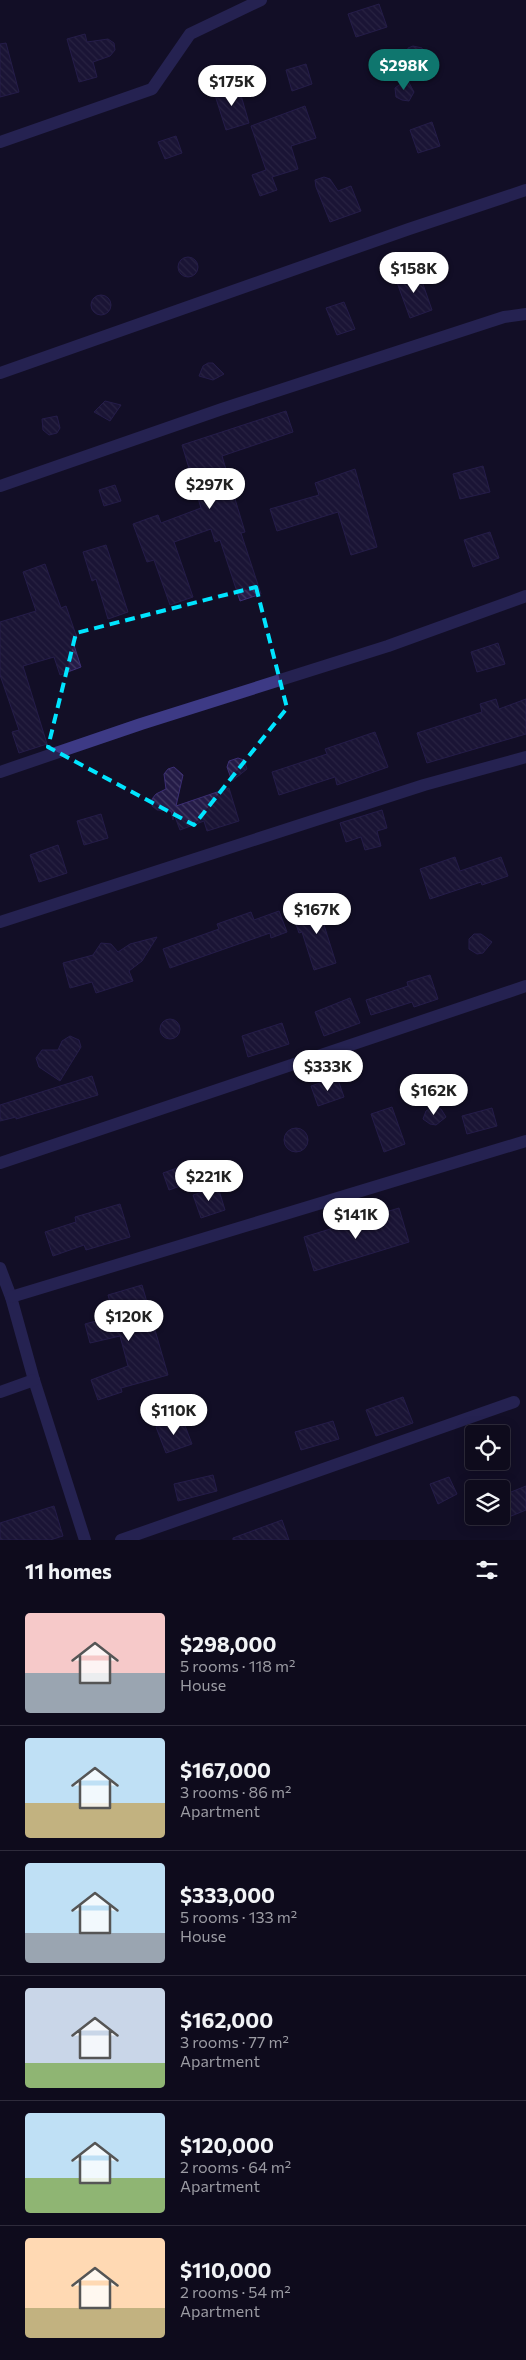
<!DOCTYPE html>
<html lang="en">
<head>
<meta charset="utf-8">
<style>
	:root { --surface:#0e0b1c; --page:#171425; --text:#f1f3f6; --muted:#9b9ba3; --line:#2e2b3b; --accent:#0f766e }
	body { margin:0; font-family:Commissioner,sans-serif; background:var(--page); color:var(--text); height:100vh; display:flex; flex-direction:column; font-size:19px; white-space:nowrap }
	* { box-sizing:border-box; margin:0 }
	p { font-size:16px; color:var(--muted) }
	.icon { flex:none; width:28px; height:28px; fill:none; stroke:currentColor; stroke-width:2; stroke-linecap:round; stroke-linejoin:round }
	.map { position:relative; height:1540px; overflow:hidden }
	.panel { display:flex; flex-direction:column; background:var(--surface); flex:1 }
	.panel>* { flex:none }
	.buttons { position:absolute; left:465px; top:1425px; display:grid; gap:10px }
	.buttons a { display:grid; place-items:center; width:45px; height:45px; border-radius:5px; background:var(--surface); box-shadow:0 2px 12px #0003,0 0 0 1px var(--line); font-size:25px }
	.price { position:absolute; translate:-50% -42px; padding:0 11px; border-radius:18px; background:#fff; color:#222; font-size:16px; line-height:32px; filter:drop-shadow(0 1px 2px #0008) }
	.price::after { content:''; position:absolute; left:50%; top:30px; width:15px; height:11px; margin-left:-8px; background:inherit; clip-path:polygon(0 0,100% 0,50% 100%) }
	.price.active { background:var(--accent); color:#fff }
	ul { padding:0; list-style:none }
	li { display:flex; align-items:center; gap:15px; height:125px; padding:0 25px }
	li+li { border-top:1px solid var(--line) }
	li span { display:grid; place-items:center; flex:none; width:140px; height:100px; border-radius:5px; color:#555 }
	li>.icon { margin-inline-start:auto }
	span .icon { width:60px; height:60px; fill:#fffc; stroke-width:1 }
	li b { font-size:21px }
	h2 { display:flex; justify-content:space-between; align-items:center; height:60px; padding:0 25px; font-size:21px }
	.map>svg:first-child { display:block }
	.building { fill:url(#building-back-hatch); stroke:#3b2d73 }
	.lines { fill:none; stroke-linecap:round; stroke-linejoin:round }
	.minor { stroke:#3d3a85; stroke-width:12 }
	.marked { fill:none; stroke:#00e5ff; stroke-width:4; stroke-dasharray:10 6; stroke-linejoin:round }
</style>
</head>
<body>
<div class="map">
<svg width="526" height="1540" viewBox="0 0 526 1540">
	<defs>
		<pattern id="building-back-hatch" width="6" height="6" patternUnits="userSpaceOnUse" patternTransform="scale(1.25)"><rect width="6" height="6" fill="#241b47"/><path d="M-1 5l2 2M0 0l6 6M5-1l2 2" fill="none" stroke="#433b63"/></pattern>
	</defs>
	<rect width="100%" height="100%" fill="#130f26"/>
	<g class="building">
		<polygon points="379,4 387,27 356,37 348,14"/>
		<polygon points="85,34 87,42 108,39 114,43 115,50 110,56 93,62 97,77 79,82 67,39"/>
		<polygon points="6,43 19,92 0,97 0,44"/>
		<polygon points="413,46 422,48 425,57 422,62 413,69 406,55 408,48"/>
		<polygon points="306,64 312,84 292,91 286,70"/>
		<polygon points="407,79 414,92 409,101 402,100 396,97 395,88"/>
		<polygon points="238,85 249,123 226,130 214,92"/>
		<polygon points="305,106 316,138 291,146 298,169 272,177 277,190 260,196 252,175 266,170 251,126"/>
		<polygon points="432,122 440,146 418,153 410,130"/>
		<polygon points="176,136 182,153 165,159 158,142"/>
		<polygon points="324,177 330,179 338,191 351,186 361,211 330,222 316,187 315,180"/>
		<circle cx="188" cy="267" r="10"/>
		<polygon points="418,270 432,310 410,318 395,277"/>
		<circle cx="101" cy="305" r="10"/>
		<polygon points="344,302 355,329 337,335 326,308"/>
		<polygon points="208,363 213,363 224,374 213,380 199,376 203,366"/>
		<polygon points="105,401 121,405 110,421 94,412"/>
		<polygon points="286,411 293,432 222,456 245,532 241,533 261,594 240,601 220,540 215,542 211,529 174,542 193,597 170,605 154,560 147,562 133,524 158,515 161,523 201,508 182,445"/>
		<polygon points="57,416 60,428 57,433 49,435 43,430 42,419"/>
		<polygon points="483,466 490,492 460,499 453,474"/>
		<polygon points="355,469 377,547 351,555 338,512 277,531 270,509 319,495 315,483"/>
		<polygon points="115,485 121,501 104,506 99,490"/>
		<polygon points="490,532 499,558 473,567 464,540"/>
		<polygon points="106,545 128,612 108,619 96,579 92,581 83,552"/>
		<polygon points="45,564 61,608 66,606 77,638 72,639 81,667 60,675 54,657 23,666 47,744 19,753 12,732 19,730 0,675 0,622 36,611 23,572"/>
		<polygon points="498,643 505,664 477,672 471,652"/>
		<polygon points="496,699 499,709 526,699 526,734 427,763 417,733 482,712 480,704"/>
		<polygon points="375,732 388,767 337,785 335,777 279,795 272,772 327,754 325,749"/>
		<polygon points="238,758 244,760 247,769 232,781 227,767 229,761"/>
		<polygon points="174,767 183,775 176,806 229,788 239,821 207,831 204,821 180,830 174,814 173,820 171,811 157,810 152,806 152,799 156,794 166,789 164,774 168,769"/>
		<polygon points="382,810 387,828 377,831 381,846 365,850 361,837 346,842 340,823"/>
		<polygon points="101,814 108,838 84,845 77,821"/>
		<polygon points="58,845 67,873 39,882 30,855"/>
		<polygon points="455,857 460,871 501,857 508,876 482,885 481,882 430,899 420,869"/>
		<polygon points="328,904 334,921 324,925 336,963 314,970 302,932 299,933 293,916"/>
		<polygon points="279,911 287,932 271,938 270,933 170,968 163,949 219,929 217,924 251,912 254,920"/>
		<polygon points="474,934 481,934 492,942 483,953 477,954 469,949 469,939"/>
		<polygon points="157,937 142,961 129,971 133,981 96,993 92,982 70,988 63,963 93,955 101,943 111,944 118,952 130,944"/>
		<polygon points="430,975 438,999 414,1007 412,1002 371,1015 366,1000 408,986 407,982"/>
		<polygon points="350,998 360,1023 324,1036 315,1012"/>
		<circle cx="170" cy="1029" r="10"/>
		<polygon points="282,1023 289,1044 248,1057 242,1036"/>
		<polygon points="70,1036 79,1040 81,1047 60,1081 39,1067 36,1058 42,1050 58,1050 62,1041"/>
		<polygon points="92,1076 98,1095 16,1119 16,1117 0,1121 0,1105"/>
		<polygon points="337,1077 344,1097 318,1106 311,1086"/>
		<polygon points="433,1106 441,1109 446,1117 436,1125 430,1124 423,1119 426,1111"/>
		<polygon points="392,1107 405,1144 384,1152 371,1114"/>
		<polygon points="492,1108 497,1126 467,1134 462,1116"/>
		<circle cx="296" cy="1140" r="12"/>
		<polygon points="180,1167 186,1184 169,1190 163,1173"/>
		<polygon points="218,1187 225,1210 201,1218 193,1195"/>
		<polygon points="120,1204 130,1237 86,1250 84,1245 53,1256 45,1232 76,1222 75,1217"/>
		<polygon points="399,1208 409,1242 314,1271 304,1237"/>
		<polygon points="142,1285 168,1375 121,1388 122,1392 98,1400 91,1380 128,1366 120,1336 90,1343 85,1324 114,1316 108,1295"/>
		<polygon points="403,1397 413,1423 376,1436 366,1410"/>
		<polygon points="182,1418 192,1444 166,1453 156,1427"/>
		<polygon points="333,1421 339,1439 301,1450 295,1432"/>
		<polygon points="213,1475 217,1491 178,1501 174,1484"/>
		<polygon points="449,1477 457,1494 438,1504 430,1484"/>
		<polygon points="526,1486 526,1510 494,1523 492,1516 501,1516 501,1496"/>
		<polygon points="54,1506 63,1536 50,1540 0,1540 0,1523"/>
		<polygon points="282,1520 289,1540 233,1540 233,1538"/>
	</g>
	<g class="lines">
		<g class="minor">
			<polyline points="0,142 152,89 190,34 261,0"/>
			<polyline points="0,373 409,229 526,190"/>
			<polyline points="0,486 222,409 504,317 526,314"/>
			<polyline points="0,772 141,724 388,646 526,596"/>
			<polyline points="0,922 424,785 526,757"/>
			<polyline points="0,1163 526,986"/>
			<polyline points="0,1268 11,1297 34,1380 85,1540"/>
			<polyline points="11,1297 526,1141"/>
			<polyline points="0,1392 34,1380"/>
			<polyline points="121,1540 514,1402"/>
		</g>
	</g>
	<path d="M0 0H526V1540H0ZM256,587L287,708L194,825L48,747L76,633Z" fill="#130f26" fill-opacity=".55" fill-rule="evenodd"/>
	<path class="marked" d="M256,587L287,708L194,825L48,747L76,633Z"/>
</svg>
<div class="buttons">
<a><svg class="icon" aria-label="locate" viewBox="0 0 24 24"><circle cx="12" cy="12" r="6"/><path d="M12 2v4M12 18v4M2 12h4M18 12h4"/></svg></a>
<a><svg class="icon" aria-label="layers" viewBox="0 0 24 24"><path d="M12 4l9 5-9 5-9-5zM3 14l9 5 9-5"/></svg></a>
</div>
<b class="price active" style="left:404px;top:91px">$298K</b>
<b class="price" style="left:232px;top:107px">$175K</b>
<b class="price" style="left:414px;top:294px">$158K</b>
<b class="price" style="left:210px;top:510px">$297K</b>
<b class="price" style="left:317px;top:935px">$167K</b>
<b class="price" style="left:328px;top:1092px">$333K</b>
<b class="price" style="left:434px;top:1116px">$162K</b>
<b class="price" style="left:209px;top:1202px">$221K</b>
<b class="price" style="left:356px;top:1240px">$141K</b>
<b class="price" style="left:129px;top:1342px">$120K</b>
<b class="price" style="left:174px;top:1436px">$110K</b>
</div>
<section class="panel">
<h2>11 homes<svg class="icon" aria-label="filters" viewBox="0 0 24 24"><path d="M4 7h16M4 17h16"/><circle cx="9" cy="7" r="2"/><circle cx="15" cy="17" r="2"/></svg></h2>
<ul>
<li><span style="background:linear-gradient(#f6c9c9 60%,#9aa5b1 0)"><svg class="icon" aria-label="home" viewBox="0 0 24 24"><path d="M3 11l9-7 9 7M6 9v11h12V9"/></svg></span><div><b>$298,000</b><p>5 rooms · 118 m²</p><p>House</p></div></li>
<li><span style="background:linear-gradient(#bfe0f5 65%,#c2b280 0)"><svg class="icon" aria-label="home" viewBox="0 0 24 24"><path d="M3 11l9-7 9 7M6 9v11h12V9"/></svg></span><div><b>$167,000</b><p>3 rooms · 86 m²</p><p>Apartment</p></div></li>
<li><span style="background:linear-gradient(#bfe0f5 70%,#9aa5b1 0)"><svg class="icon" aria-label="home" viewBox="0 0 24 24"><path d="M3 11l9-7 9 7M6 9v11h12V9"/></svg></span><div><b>$333,000</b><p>5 rooms · 133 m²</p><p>House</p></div></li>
<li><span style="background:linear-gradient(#c9d6e8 75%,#8fb573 0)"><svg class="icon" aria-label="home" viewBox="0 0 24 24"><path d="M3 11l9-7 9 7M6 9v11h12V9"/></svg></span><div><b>$162,000</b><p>3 rooms · 77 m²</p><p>Apartment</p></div></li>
<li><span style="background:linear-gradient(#bfe0f5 65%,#8fb573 0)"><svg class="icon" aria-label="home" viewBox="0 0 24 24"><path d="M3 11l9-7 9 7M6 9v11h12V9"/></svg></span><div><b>$120,000</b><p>2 rooms · 64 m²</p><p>Apartment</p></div></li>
<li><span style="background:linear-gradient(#ffd9b3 70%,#c2b280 0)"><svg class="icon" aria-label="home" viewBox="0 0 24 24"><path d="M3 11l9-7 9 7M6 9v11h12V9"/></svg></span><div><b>$110,000</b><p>2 rooms · 54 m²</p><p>Apartment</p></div></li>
</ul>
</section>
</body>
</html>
